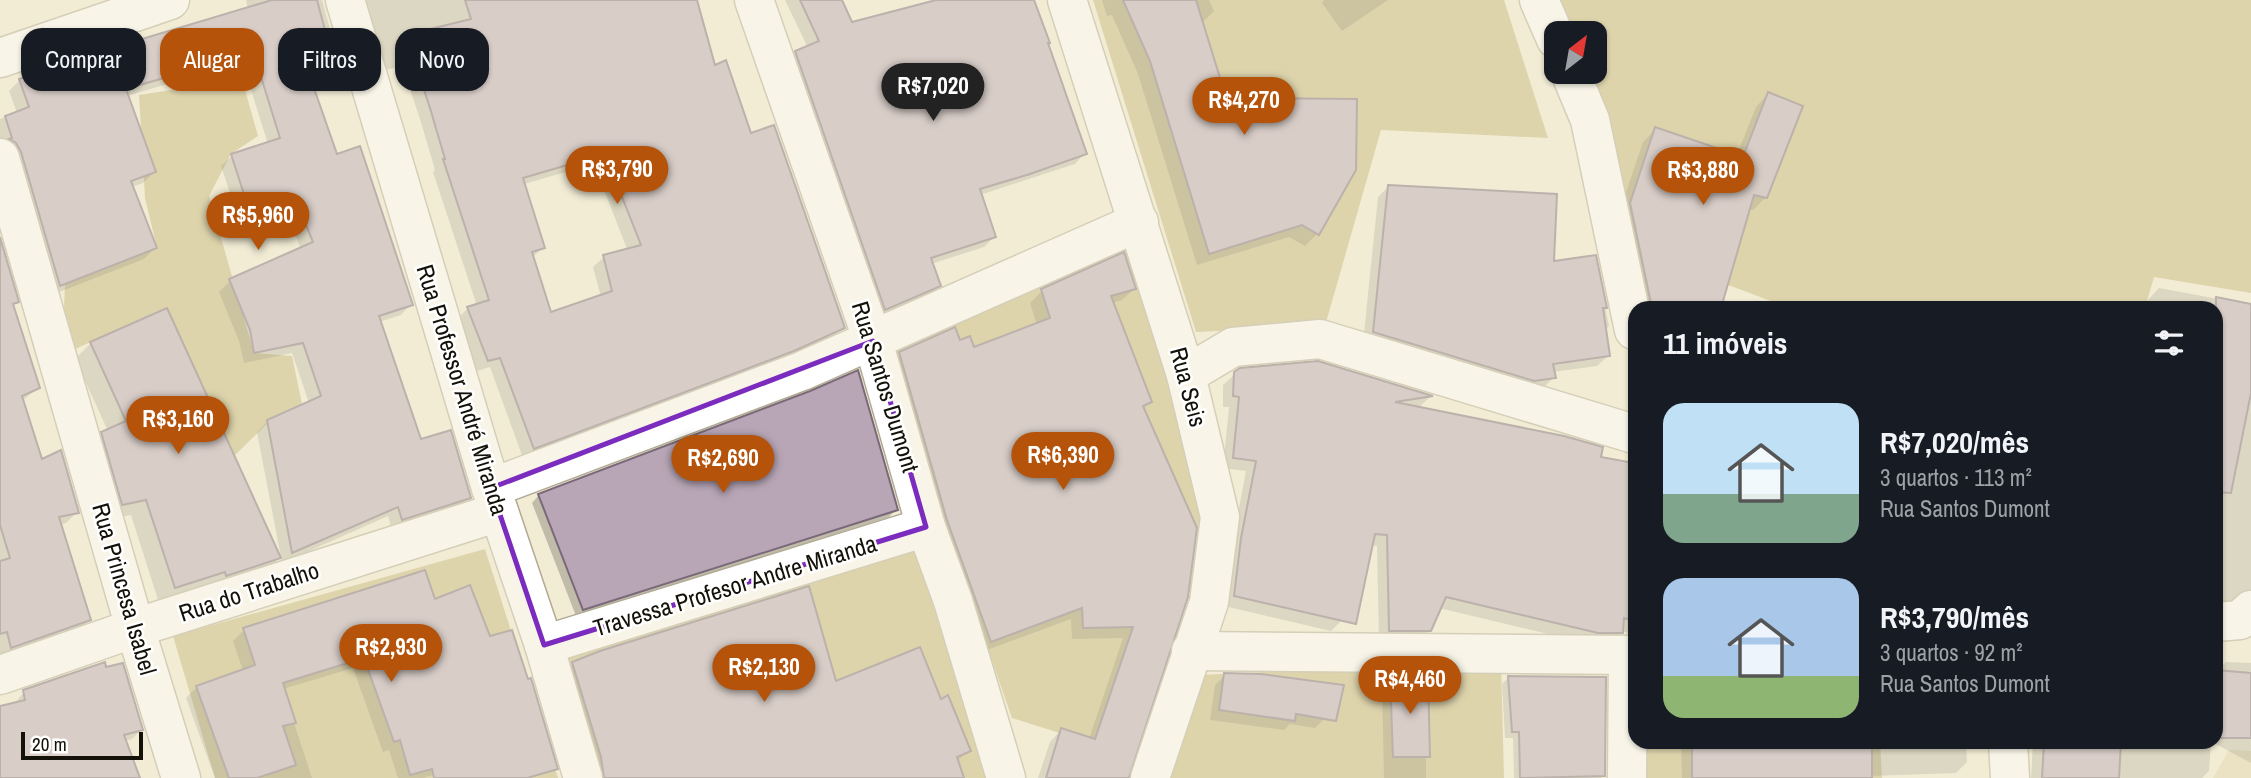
<!DOCTYPE html>
<html lang="pt">
<head>
<meta charset="utf-8">
<style>
	:root { --surface:#171b24; --page:#20242c; --text:#f1f3f6; --muted:#9ea1a6; --accent:#b45309 }
	body { margin:0; font-family:"Archivo Narrow",sans-serif; background:var(--page); color:var(--text); height:100vh; display:flex; flex-direction:column; font-size:26px; white-space:nowrap }
	* { box-sizing:border-box; margin:0 }
	p { font-size:23px; color:var(--muted) }
	.icon { flex:none; width:38px; height:38px; fill:none; stroke:currentColor; stroke-width:2; stroke-linecap:round; stroke-linejoin:round }
	.map { position:relative; flex:1; overflow:hidden }
	.details { position:absolute; left:1628px; top:301px; width:595px; height:448px; display:flex; flex-direction:column; background:var(--surface); border-radius:21px; box-shadow:0 2px 5px #0004 }
	.details>* { flex:none }
	.hud { position:absolute; left:21px; top:28px; width:665px; height:63px; display:flex; gap:14px }
	.needle { width:46px; rotate:31deg }
	.fabs { position:absolute; left:1544px; top:21px; display:grid; gap:14px }
	.fabs a { display:grid; place-items:center; width:63px; height:63px; border-radius:14px; background:var(--surface); box-shadow:0 2px 5px #0004; font-size:35px }
	.scale { position:absolute; left:21px; bottom:18px; width:122px; box-sizing:border-box; padding-left:7px; border:4px solid #141109; border-top:0; font-size:19px; line-height:24px; white-space:nowrap; color:#141109; -webkit-text-stroke:5px #fff; paint-order:stroke }
	.price { position:absolute; translate:-50% -60px; padding:0 16px; border-radius:24px; background:var(--accent); color:#fff; font-size:23px; line-height:46px; filter:drop-shadow(0 2px 4px #0008) }
	.price::after { content:''; position:absolute; left:50%; top:42px; width:21px; height:16px; margin-left:-10px; background:inherit; clip-path:polygon(0 0,100% 0,50% 100%) }
	.price.current { background:#222; color:#fff }
	ul { padding:0; list-style:none }
	li { display:flex; align-items:center; gap:21px; height:175px; padding:0 35px }
	li span { display:grid; place-items:center; flex:none; width:196px; height:140px; border-radius:21px; color:#555 }
	li>.icon { margin-inline-start:auto }
	span .icon { width:84px; height:84px; fill:#fffc; stroke-width:1 }
	li b { font-size:30px }
	h2 { display:flex; justify-content:space-between; align-items:center; height:84px; padding:0 35px; font-size:30px }
	.pill { padding:0 24px; border-radius:21px; background:var(--surface); box-shadow:0 2px 5px #0004; font-size:24px; line-height:63px }
	.pill.current { background:var(--accent); color:#fff }
	.map>svg:first-child { display:block }
	.green { fill:#e0d5ab }
	.forest { fill:#c5b57a }
	.shadow { fill:#0003; fill-rule:evenodd }
	.building { fill:#b8a6b6; stroke:#7a6979; stroke-width:2; fill-rule:evenodd }
	.lines { fill:none; stroke-linecap:round; stroke-linejoin:round }
	.street-casing { stroke:#b0aa94; stroke-width:41 }
	.secondary-casing { stroke:#b0aa94; stroke-width:41 }
	.street { stroke:#fff; stroke-width:38 }
	.secondary { stroke:#fff; stroke-width:38 }
	.marked { fill:none; stroke:#7b2cbf; stroke-width:5; stroke-linejoin:round }
	.labels { text-anchor:middle; stroke-width:5; stroke-linejoin:round; paint-order:stroke }
	.street-label { font-size:24px; fill:#141109; stroke:#fff }
</style>
</head>
<body>
<div class="map">
<svg width="2251" height="778" viewBox="0 0 2251 778">
	<rect width="100%" height="100%" fill="#f2ecd5"/>
	<polygon class="green" points="2229,750 2251,751 2251,778 2213,778"/>
	<g class="forest">
		<polygon points="1093,0 1504,0 1548,138 1381,130 1325,326 1196,332"/>
		<polygon points="1551,0 2251,0 2251,293 2154,277 2145,308 1789,308 1723,283 1714,308 1648,308 1582,72 1594,72 1594,33 1565,33"/>
		<polygon points="242,79 258,136 231,154 209,196 254,353 292,356 302,404 275,416 234,456 166,308 62,355 65,284 157,248 145,198 139,95"/>
		<polygon points="1132,232 1207,535 1139,758 1012,718 884,352"/>
		<polygon points="485,549 558,778 215,778 173,636"/>
		<polygon points="915,549 988,778 600,778 556,651"/>
		<polygon points="1501,661 1504,778 1166,778 1200,675"/>
		<polygon points="1638,742 1880,742 1882,778 1637,778"/>
	</g>
	<g class="shadow">
		<polygon points="246,0 322,0 339,61 328,72 308,78 336,156 411,304 401,315 379,322 420,442 469,497 458,508 392,530 388,516 282,563 257,432 268,421 309,403 292,353 244,363 239,341 219,292 230,281 301,249 283,205 240,222 221,166 232,156 268,144 246,74 188,91 184,79 127,96 154,172 143,183 131,187 155,248 144,259 49,296 0,150 0,119 17,113 9,91 20,80 248,9"/>
		<path d="M353,0H695L714,67L750,135L843,327L832,338L781,361L523,458L490,367L477,371L457,319L468,308L477,306L433,172L435,170L420,119L402,66L378,72ZM594,164L627,249L604,257L593,267L601,297L550,314L532,258L543,247L524,184Z"/>
		<polygon points="785,0 840,0 851,24 943,0 1032,0 1085,153 1075,164 980,195 994,237 984,247 931,264 939,285 928,296 875,319 786,63 796,53 808,48"/>
		<polygon points="1102,0 1209,0 1214,11 1201,24 1226,107 1317,234 1305,246 1289,237 1197,265 1138,74 1112,15 1107,16"/>
		<polygon points="1324,0 1388,0 1342,31 1322,3"/>
		<polygon points="1768,94 1766,197 1753,210 1748,209 1720,308 1637,308 1618,216 1643,142 1656,129 1736,157 1756,107"/>
		<polygon points="1389,186 1552,263 1595,257 1609,326 1605,330 1608,356 1597,366 1553,372 1554,377 1543,388 1363,343 1378,197"/>
		<polygon points="0,244 17,301 12,306 38,388 22,401 41,461 77,512 66,523 59,525 89,620 78,630 0,655"/>
		<polygon points="2159,288 2251,305 2251,607 2233,601 2225,605 2216,604 2216,308 2145,308 2147,301"/>
		<polygon points="1134,289 1122,300 1112,303 1150,402 1143,409 1127,778 1038,778 1050,742 1061,730 1089,739 1123,638 1072,639 1071,619 979,653 888,365 900,354 959,342 973,349 1037,325 1030,303 1042,291"/>
		<polygon points="91,343 279,558 264,574 159,603 131,515 107,519 87,449 108,431 75,359"/>
		<polygon points="1318,363 1430,397 1418,408 1599,459 1634,465 1634,626 1628,633 1623,631 1611,643 1586,643 1439,608 1430,630 1418,641 1379,641 1377,546 1371,545 1342,620 1331,631 1224,606 1231,550 1246,471 1223,468 1229,407 1223,407 1223,385 1235,374"/>
		<polygon points="539,495 896,509 889,517 576,616 532,503"/>
		<polygon points="434,601 534,745 423,778 398,778 389,750 383,752 353,668 283,689 312,778 215,778 186,698 197,687 243,671 233,641 244,630"/>
		<polygon points="2226,662 2251,663 2251,763 2212,742 2216,742 2216,672"/>
		<polygon points="573,664 835,683 940,701 969,751 954,763 959,778 593,778 600,769 587,729 563,674"/>
		<polygon points="1225,675 1325,718 1315,728 1290,724 1284,730 1210,720 1215,685"/>
		<polygon points="1391,676 1428,756 1426,758 1426,778 1384,778 1382,686"/>
		<polygon points="1509,677 1603,776 1601,778 1514,778 1513,738 1505,738 1502,684"/>
		<polygon points="24,692 141,730 132,739 124,741 138,778 0,778 0,707 15,703"/>
		<polygon points="1681,742 1966,742 1967,762 1956,773 1870,776 1870,778 1682,778"/>
		<polygon points="2033,742 2211,742 2209,771 2202,778 2031,778"/>
	</g>
	<g class="building">
		<polygon points="272,0 317,0 334,64 308,71 337,154 360,146 413,305 379,316 421,439 451,430 471,498 402,520 398,507 292,553 267,420 321,396 303,343 254,353 250,330 229,279 313,242 294,196 250,213 231,154 280,138 257,64 199,81 195,69 126,89 156,172 131,181 157,248 60,286 21,152 16,143 9,139 12,138 5,116 29,107 19,79 72,60"/>
		<path d="M465,0H697L715,65L726,60L751,133L774,125L845,328L794,351L534,449L500,358L488,361L467,307L489,300L443,159H445L430,108L406,35L471,19ZM605,154L641,245L603,255L612,291L551,312L532,252L545,248L523,178Z"/>
		<polygon points="800,0 842,0 852,22 936,0 1034,0 1050,43 1048,43 1087,154 1030,174 980,189 996,237 931,258 941,286 885,310 795,51 819,41"/>
		<polygon points="1123,0 1196,0 1228,104 1248,98 1357,99 1356,170 1319,235 1302,225 1209,254 1150,61"/>
		<polygon points="1768,92 1803,106 1767,198 1754,195 1721,308 1652,308 1630,203 1655,127 1743,157"/>
		<polygon points="1388,185 1557,194 1554,261 1596,255 1607,308 1603,308 1610,356 1553,364 1556,378 1534,381 1373,332"/>
		<polygon points="0,237 19,302 13,304 40,388 22,396 42,459 61,450 79,513 59,517 91,620 11,648 7,632 0,634 0,561 10,558 0,525"/>
		<polygon points="1124,252 1136,289 1111,296 1152,402 1143,406 1197,528 1188,597 1129,778 1046,778 1061,728 1095,739 1133,627 1083,628 1082,608 991,642 947,520 899,352 955,327 960,340 970,336 974,347 1050,318 1041,289"/>
		<polygon points="2216,297 2251,304 2251,393 2231,493 2216,492"/>
		<polygon points="167,308 281,558 226,576 225,572 175,588 146,500 122,505 101,432 126,421 90,342"/>
		<polygon points="1318,361 1433,396 1395,402 1564,436 1603,447 1601,457 1634,463 1634,621 1624,618 1623,633 1598,633 1446,597 1431,631 1389,631 1387,535 1375,534 1356,624 1234,596 1241,538 1256,461 1233,458 1239,397 1233,396 1234,372 1240,368"/>
		<polygon points="858,370 898,510 583,610 538,494 810,391"/>
		<polygon points="425,570 435,599 470,585 490,636 512,630 528,679 531,678 558,769 527,778 434,778 432,769 410,775 400,740 394,742 364,658 283,683 296,723 283,726 296,765 257,778 229,778 196,686 255,665 243,628"/>
		<polygon points="809,586 836,681 920,647 941,699 948,695 971,751 957,757 964,778 604,778 601,757 572,662 600,651"/>
		<polygon points="105,662 106,667 123,663 143,730 124,735 140,778 0,778 0,706 25,700 23,690"/>
		<polygon points="2216,670 2251,673 2251,738 2216,738"/>
		<polygon points="1224,673 1261,674 1344,685 1336,721 1296,714 1295,721 1219,710"/>
		<polygon points="1390,675 1428,675 1430,757 1393,757"/>
		<polygon points="1508,676 1606,677 1605,776 1520,778 1519,732 1512,732"/>
		<rect x="1692" y="742" width="180" height="36"/>
		<polygon points="2044,742 2121,742 2119,778 2042,778"/>
	</g>
	<g class="lines">
		<defs>
			<g id="street">
				<polyline points="345,0 491,488 544,645 583,778"/>
				<polyline points="754,0 873,341 926,527 953,601 1006,778"/>
				<polyline points="1067,0 1186,375 1220,517 1209,602 1150,778"/>
				<polyline points="0,158 135,628 181,778"/>
				<polyline points="1186,375 1233,347 1320,339 1634,434"/>
				<polyline points="491,488 802,371 1139,222"/>
				<polyline points="2216,622 2240,620 2251,610"/>
				<polyline points="544,645 926,527"/>
				<polyline points="1191,651 1634,655"/>
				<polyline points="0,675 135,628 499,512"/>
				<polyline points="1627,778 1628,655"/>
			</g>
			<g id="secondary">
				<polyline points="1539,0 1556,39"/>
				<polyline points="0,58 170,0"/>
				<polyline points="1570,72 1590,120 1634,330"/>
				<polyline points="2008,742 2010,778"/>
			</g>
		</defs>
		<use href="#street" class="street-casing"/>
		<use href="#secondary" class="secondary-casing"/>
		<use href="#street" class="street"/>
		<use href="#secondary" class="secondary"/>
	</g>
	<path d="M0 0H2251V778H0ZM873,341L926,527L544,645L491,488Z" fill="#f2ecd5" fill-opacity=".55" fill-rule="evenodd"/>
	<path class="marked" d="M873,341L926,527L544,645L491,488Z"/>
	<g class="labels">
		<g class="street-label">
			<text transform="translate(885 387) rotate(73)" y="8">Rua Santos Dumont</text>
			<text transform="translate(1188 387) rotate(75)" y="8">Rua Seis</text>
			<text transform="translate(462 390) rotate(73)" y="8">Rua Professor André Miranda</text>
			<text transform="translate(735 586) rotate(-17)" y="8">Travessa Profesor Andre Miranda</text>
			<text transform="translate(124 589) rotate(74)" y="8">Rua Princesa Isabel</text>
			<text transform="translate(249 592) rotate(-18)" y="8">Rua do Trabalho</text>
		</g>
	</g>
</svg>
<div class="fabs">
<a><svg class="needle" viewBox="-14 -14 28 28"><path d="M0-13l5 13h-10z" fill="#e53935"/><path d="M0 13l5-13h-10z" fill="#9ea1a6"/></svg></a>
</div>
<div class="scale">20 m</div>
<b class="price current" style="left:933px;top:123px">R$7,020</b>
<b class="price" style="left:1244px;top:137px">R$4,270</b>
<b class="price" style="left:617px;top:206px">R$3,790</b>
<b class="price" style="left:1703px;top:207px">R$3,880</b>
<b class="price" style="left:258px;top:252px">R$5,960</b>
<b class="price" style="left:178px;top:456px">R$3,160</b>
<b class="price" style="left:1063px;top:492px">R$6,390</b>
<b class="price" style="left:723px;top:495px">R$2,690</b>
<b class="price" style="left:391px;top:684px">R$2,930</b>
<b class="price" style="left:764px;top:704px">R$2,130</b>
<b class="price" style="left:1410px;top:716px">R$4,460</b>
<div class="hud">
<a class="pill">Comprar</a>
<a class="pill current">Alugar</a>
<a class="pill">Filtros</a>
<a class="pill">Novo</a>
</div>
<section class="details">
<h2>11 imóveis<svg class="icon" aria-label="filters" viewBox="0 0 24 24"><path d="M4 7h16M4 17h16"/><circle cx="9" cy="7" r="2"/><circle cx="15" cy="17" r="2"/></svg></h2>
<ul>
<li><span style="background:linear-gradient(#bfe0f5 65%,#7fa58c 0)"><svg class="icon" aria-label="home" viewBox="0 0 24 24"><path d="M3 11l9-7 9 7M6 9v11h12V9"/></svg></span><div><b>R$7,020/mês</b><p>3 quartos · 113 m²</p><p>Rua Santos Dumont</p></div></li>
<li><span style="background:linear-gradient(#a9c7e8 70%,#8fb573 0)"><svg class="icon" aria-label="home" viewBox="0 0 24 24"><path d="M3 11l9-7 9 7M6 9v11h12V9"/></svg></span><div><b>R$3,790/mês</b><p>3 quartos · 92 m²</p><p>Rua Santos Dumont</p></div></li>
</ul>
</section>
</div>
</body>
</html>
